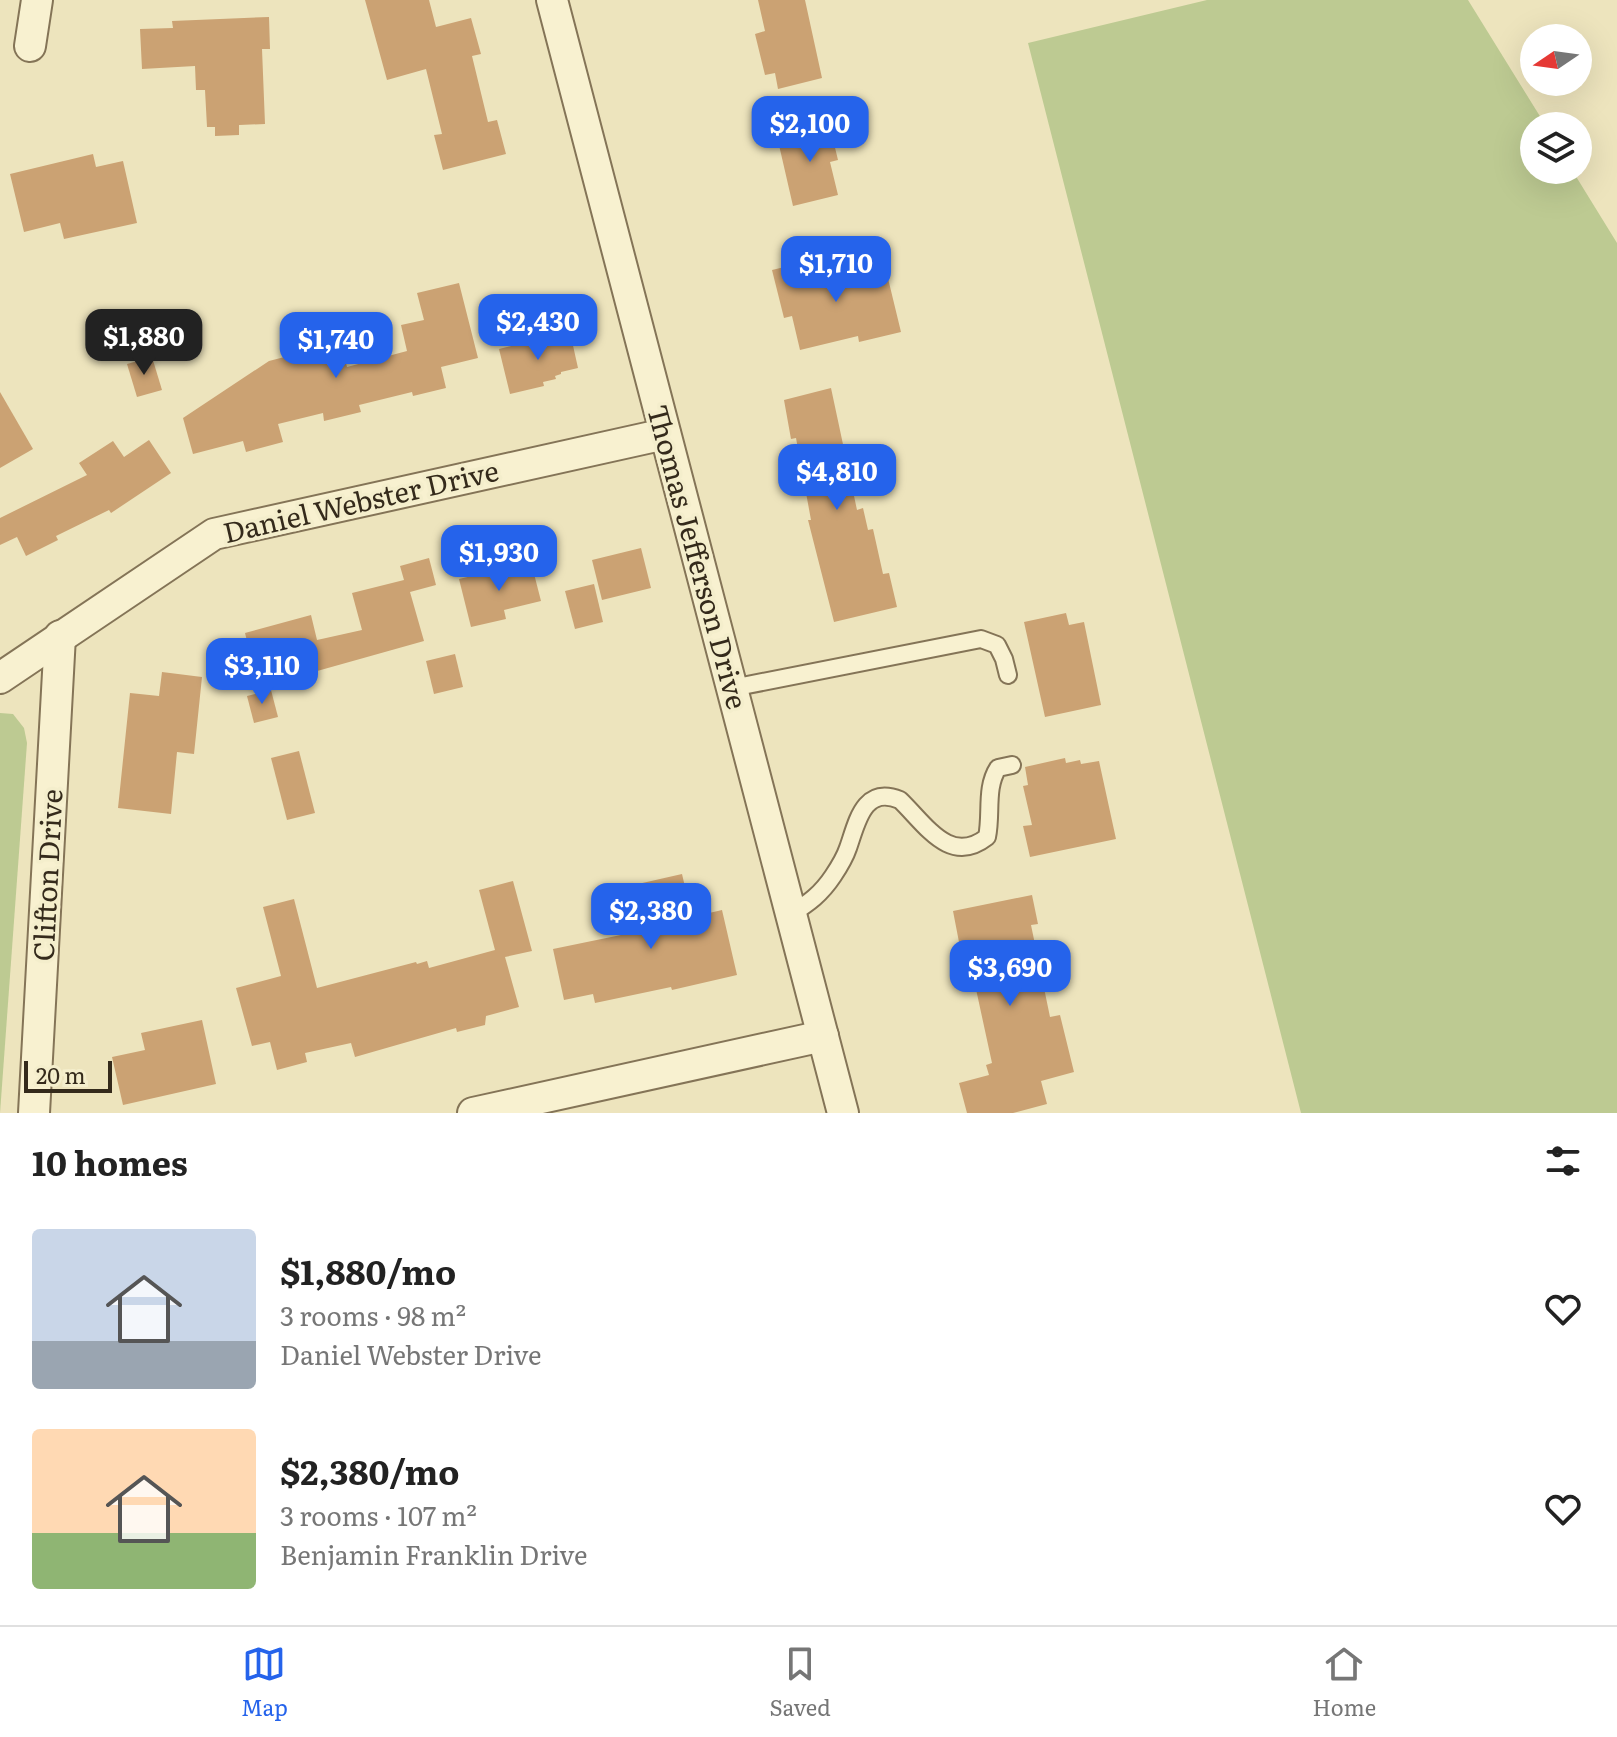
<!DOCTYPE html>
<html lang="en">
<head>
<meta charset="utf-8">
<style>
	:root { --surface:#fff; --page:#f2f2f2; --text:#222; --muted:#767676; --line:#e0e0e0; --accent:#2563eb }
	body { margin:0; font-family:Literata,serif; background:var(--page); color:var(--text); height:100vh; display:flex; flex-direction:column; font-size:30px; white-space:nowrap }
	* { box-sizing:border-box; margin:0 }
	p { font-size:26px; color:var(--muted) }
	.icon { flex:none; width:44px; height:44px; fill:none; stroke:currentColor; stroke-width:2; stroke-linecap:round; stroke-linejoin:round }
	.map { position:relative; height:1113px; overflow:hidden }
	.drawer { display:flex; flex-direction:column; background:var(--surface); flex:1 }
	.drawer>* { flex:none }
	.needle { width:52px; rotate:257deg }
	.fabs { position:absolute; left:1520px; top:24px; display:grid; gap:16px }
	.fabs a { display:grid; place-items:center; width:72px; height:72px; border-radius:50%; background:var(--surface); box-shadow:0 8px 32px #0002; font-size:40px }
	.scale { position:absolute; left:24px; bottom:20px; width:88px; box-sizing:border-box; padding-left:8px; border:4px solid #342a1b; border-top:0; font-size:22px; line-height:28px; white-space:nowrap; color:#342a1b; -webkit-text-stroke:6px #f4eecc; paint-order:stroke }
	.price { position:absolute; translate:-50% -68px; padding:0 18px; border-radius:16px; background:var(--accent); color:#fff; font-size:26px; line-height:52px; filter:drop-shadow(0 2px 4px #0008) }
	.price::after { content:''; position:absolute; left:50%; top:48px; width:24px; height:18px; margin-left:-12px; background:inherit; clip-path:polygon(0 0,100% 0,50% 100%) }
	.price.on { background:#222; color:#fff }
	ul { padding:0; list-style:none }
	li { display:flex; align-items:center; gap:24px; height:200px; padding:0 32px }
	li span { display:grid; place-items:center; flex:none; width:224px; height:160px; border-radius:8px; color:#555 }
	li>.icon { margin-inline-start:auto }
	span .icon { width:96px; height:96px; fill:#fffc; stroke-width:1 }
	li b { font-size:34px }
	h2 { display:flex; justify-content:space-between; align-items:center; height:96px; padding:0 32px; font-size:34px }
	.tab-bar { display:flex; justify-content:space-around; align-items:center; height:112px; border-top:2px solid var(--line); background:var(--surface); font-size:22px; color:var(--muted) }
	.tab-bar a { display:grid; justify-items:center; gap:4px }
	.tab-bar .on { color:var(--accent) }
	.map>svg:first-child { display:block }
	.green { fill:#bdca92 }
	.building { fill:#cba273 }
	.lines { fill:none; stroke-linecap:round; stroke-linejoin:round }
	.lane-casing { stroke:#847457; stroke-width:20 }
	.street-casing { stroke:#847457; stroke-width:34 }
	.lane { stroke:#f8f1d0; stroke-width:16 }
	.street { stroke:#f8f1d0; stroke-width:30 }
	.labels { text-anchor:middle; stroke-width:7; stroke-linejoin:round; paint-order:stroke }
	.street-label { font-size:28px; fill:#342a1b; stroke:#f4eecc }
</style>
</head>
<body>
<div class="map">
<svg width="1617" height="1113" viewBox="0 0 1617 1113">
	<rect width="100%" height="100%" fill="#ede4bd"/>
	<g class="green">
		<polygon points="1207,0 1468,0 1546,126 1534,126 1534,170 1572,170 1617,243 1617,1113 1301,1113 1028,43"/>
		<polygon points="0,713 13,714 24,728 27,743 0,1113"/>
	</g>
	<g class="building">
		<polygon points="365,0 429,0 436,27 471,18 481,54 472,56 488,122 497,120 506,154 443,170 434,135 442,134 426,69 387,80"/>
		<polygon points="758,0 805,0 822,78 778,89 775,73 765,75 755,34 765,31"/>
		<polygon points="269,17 270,49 262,49 265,124 239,125 239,135 215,136 215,127 207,127 205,90 196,90 195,66 142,69 140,29 173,28 172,21"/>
		<polygon points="829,123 838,160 830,162 838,195 793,206 779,145 786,144 784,134"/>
		<polygon points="93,154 96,167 123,161 137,223 64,239 60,223 24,232 10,174"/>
		<polygon points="826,257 831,279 885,266 901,332 859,342 858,336 800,350 792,316 784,318 772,270"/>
		<polygon points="459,283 478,358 441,367 446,388 413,396 412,392 359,405 361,412 324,421 323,413 278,424 283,442 246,452 243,441 193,454 183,418 269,361 323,347 328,363 345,359 347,367 407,351 401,325 424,320 417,293"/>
		<polygon points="570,332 578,368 561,372 561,374 555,376 556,379 543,382 544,386 510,394 499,349"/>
		<polygon points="152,357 162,390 137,397 127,364"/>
		<polygon points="831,388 857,510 863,508 868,530 873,529 883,574 889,573 897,607 834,622 808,520 811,520 796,438 791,439 784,400"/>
		<polygon points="0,392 33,449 0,468"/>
		<polygon points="149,440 171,473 111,513 109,510 56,536 58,540 26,556 17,537 0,545 0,518 87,475 79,463 113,441 124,457"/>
		<polygon points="641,548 651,588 602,600 592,560"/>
		<polygon points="429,558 436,585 410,592 424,641 253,689 241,642 247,641 245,633 311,615 317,640 362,630 352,593 404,580 400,566"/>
		<polygon points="531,562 541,601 504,610 506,619 471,627 459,579"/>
		<polygon points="594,584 603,622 575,629 565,591"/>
		<polygon points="1066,613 1069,625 1084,622 1101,705 1045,717 1024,622"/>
		<polygon points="455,654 463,687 434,694 426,661"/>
		<polygon points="162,672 202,677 194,754 177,752 171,814 118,808 130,693 159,696"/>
		<polygon points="271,690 278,717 254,723 247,696"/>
		<polygon points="299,751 315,813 287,820 271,758"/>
		<polygon points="1065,758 1066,763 1080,760 1081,764 1099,761 1116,839 1030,857 1023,826 1032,825 1023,786 1028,785 1025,767"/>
		<polygon points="682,874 692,917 722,910 737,975 672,990 671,987 595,1003 593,994 564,1000 553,949 650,929 638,884"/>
		<polygon points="513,881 532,951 505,957 519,1007 486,1016 485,1025 457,1032 456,1028 355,1057 351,1043 305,1053 307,1062 277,1070 270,1042 252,1046 236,988 281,976 263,907 294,899 317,988 416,962 417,964 427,961 429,968 495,950 479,890"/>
		<polygon points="1032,895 1038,924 1031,925 1050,1017 1060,1015 1074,1072 1041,1081 1047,1104 1013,1113 967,1113 959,1083 989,1075 986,1065 992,1063 971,966 964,968 953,911"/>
		<polygon points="202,1020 216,1084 123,1105 112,1057 145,1050 141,1033"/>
	</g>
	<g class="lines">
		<defs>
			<g id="lane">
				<polyline points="732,688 981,639 997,645 1004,659 1008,675"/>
				<path d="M791,914C809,903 821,894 833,876C839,867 845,857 848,848C857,823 863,785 900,800C926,825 950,866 987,837C992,814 985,788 998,768L1012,765"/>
			</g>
			<g id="street">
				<polyline points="552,0 843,1113"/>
				<polyline points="30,46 37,0"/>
				<polyline points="0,678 214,534 665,434"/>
				<polyline points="34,1113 60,636"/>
				<polyline points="473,1113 823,1036"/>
			</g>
		</defs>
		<use href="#lane" class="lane-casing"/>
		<use href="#street" class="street-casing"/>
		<use href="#lane" class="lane"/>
		<use href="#street" class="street"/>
	</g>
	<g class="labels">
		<g class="street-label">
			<text transform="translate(361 502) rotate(-13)" y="10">Daniel Webster Drive</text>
			<text transform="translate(697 557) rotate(75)" y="10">Thomas Jefferson Drive</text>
			<text transform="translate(48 875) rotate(-87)" y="10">Clifton Drive</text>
		</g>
	</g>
</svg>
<div class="fabs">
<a><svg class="needle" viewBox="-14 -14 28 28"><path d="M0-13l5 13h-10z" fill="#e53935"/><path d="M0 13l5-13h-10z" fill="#767676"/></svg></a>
<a><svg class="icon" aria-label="layers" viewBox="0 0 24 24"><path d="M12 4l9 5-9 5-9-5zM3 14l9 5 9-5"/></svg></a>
</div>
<div class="scale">20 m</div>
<b class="price" style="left:810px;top:164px">$2,100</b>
<b class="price" style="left:836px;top:304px">$1,710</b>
<b class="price" style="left:538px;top:362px">$2,430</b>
<b class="price on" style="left:144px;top:377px">$1,880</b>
<b class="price" style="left:336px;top:380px">$1,740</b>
<b class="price" style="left:837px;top:512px">$4,810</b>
<b class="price" style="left:499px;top:593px">$1,930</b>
<b class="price" style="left:262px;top:706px">$3,110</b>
<b class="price" style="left:651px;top:951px">$2,380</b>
<b class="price" style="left:1010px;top:1008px">$3,690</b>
</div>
<section class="drawer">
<h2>10 homes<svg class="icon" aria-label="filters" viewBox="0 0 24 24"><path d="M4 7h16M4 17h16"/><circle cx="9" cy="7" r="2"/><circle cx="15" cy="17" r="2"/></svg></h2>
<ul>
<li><span style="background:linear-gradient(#c9d6e8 70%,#9aa5b1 0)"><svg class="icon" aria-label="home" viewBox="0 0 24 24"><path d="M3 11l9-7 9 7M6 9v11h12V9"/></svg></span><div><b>$1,880/mo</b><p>3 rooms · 98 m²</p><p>Daniel Webster Drive</p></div><svg class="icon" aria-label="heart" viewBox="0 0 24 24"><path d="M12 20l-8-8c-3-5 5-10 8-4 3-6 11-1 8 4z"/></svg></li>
<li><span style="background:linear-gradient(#ffd9b3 65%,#8fb573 0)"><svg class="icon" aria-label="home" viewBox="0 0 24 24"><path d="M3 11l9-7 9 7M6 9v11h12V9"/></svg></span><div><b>$2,380/mo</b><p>3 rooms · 107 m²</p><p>Benjamin Franklin Drive</p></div><svg class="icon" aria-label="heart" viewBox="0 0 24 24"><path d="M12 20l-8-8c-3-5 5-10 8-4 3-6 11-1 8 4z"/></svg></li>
</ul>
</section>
<nav class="tab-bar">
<a class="on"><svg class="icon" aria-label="map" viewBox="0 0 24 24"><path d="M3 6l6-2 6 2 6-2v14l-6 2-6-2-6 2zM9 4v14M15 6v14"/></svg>Map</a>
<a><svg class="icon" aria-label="saved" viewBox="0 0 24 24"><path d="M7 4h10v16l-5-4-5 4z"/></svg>Saved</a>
<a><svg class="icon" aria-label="home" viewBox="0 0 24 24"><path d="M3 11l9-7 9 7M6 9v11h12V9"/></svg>Home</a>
</nav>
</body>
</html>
